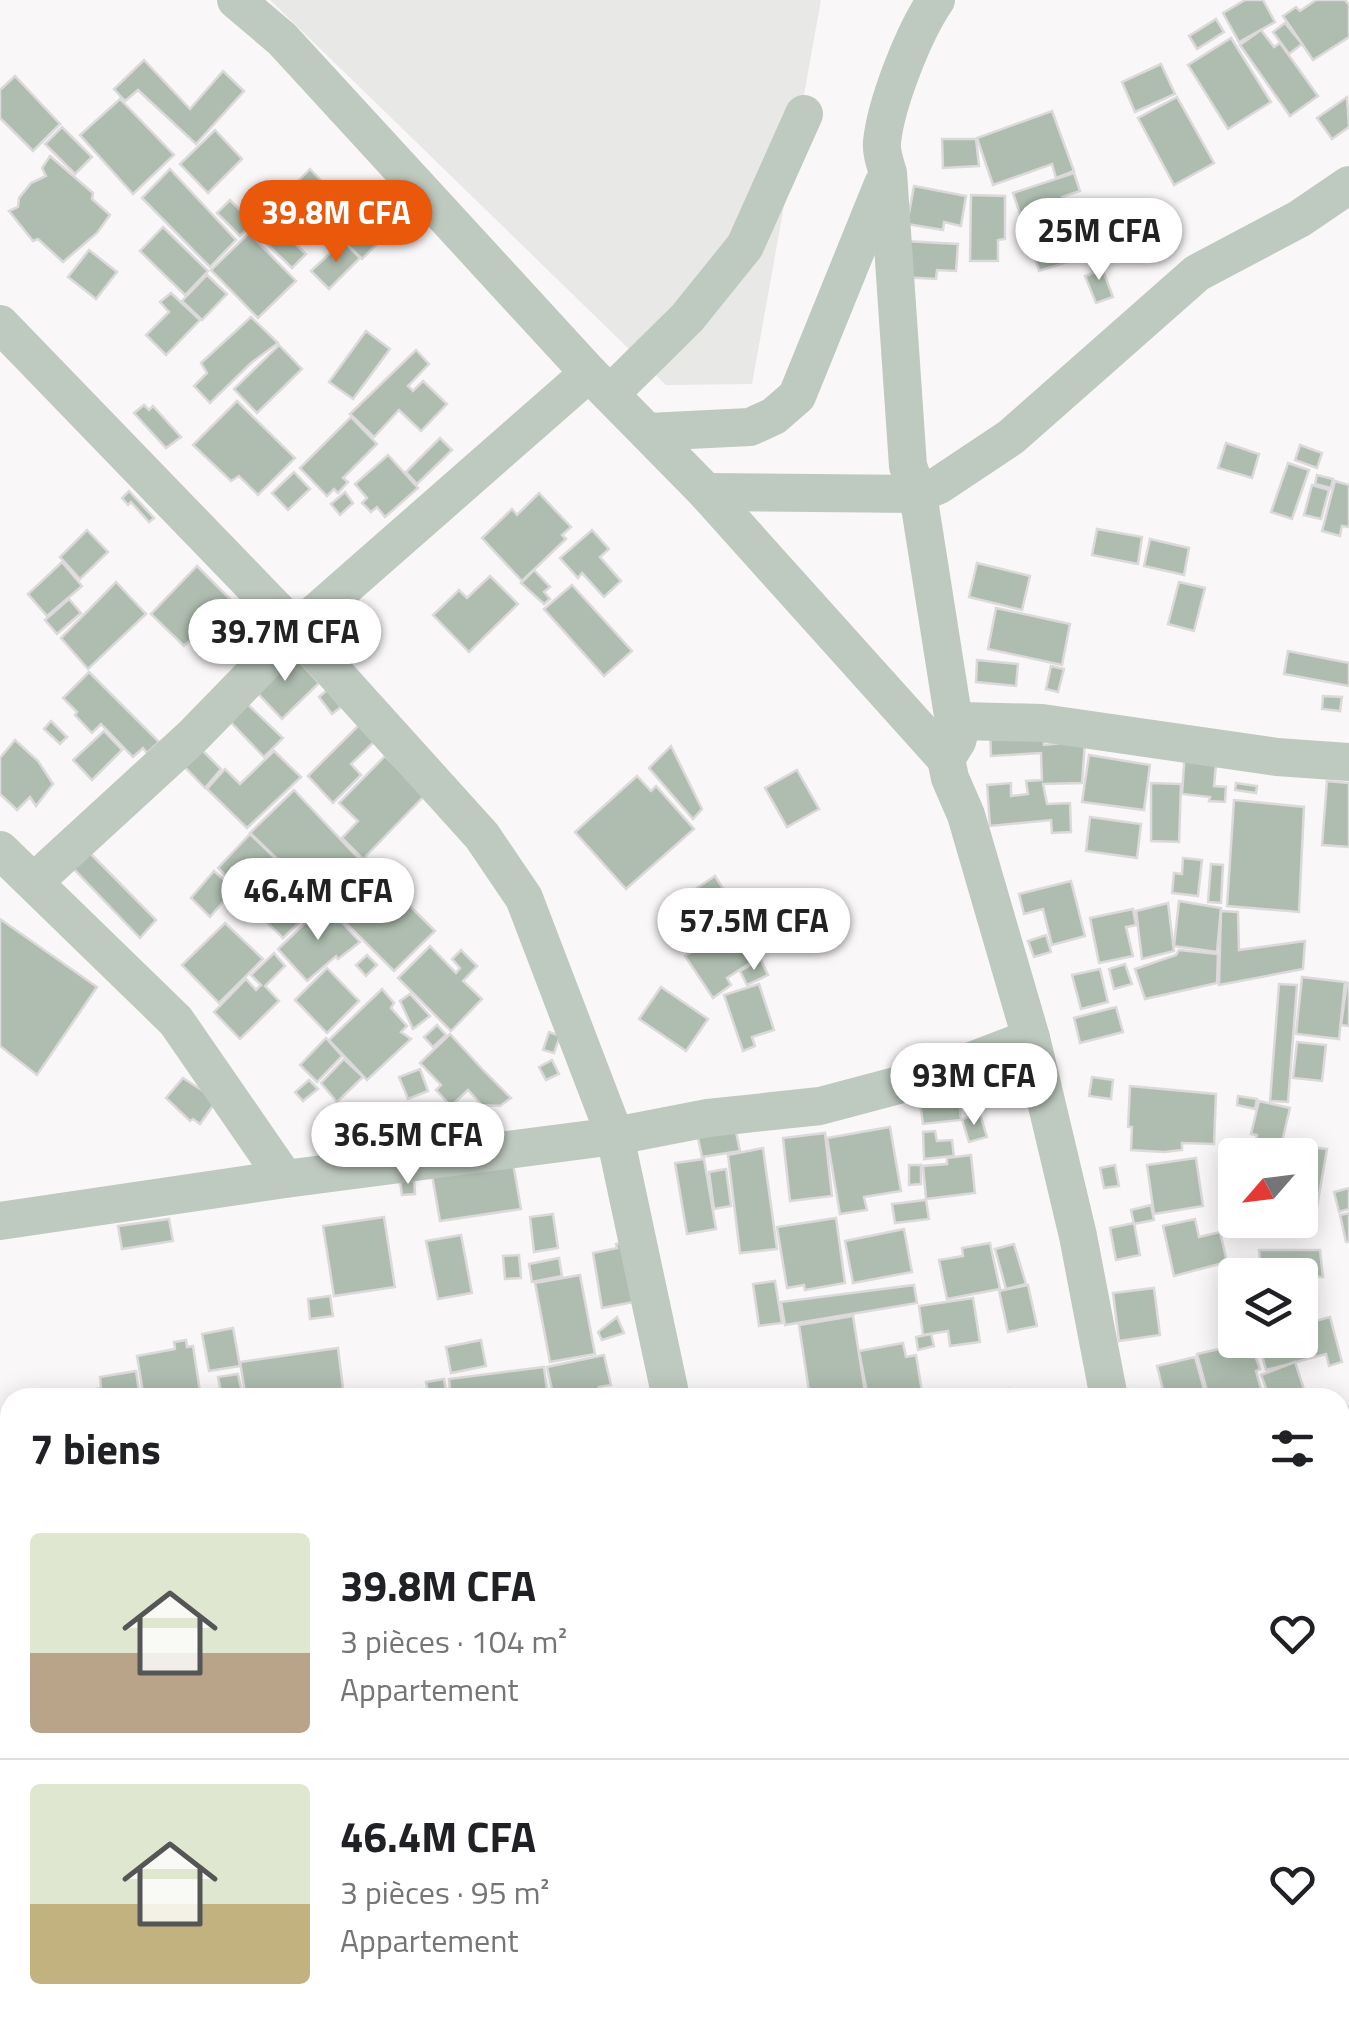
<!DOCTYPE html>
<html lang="fr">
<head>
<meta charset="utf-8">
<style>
	:root { --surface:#fff; --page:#f6f6f6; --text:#202124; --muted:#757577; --line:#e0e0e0; --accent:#ea580c }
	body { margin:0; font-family:"Titillium Web",sans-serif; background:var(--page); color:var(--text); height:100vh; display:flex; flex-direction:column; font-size:38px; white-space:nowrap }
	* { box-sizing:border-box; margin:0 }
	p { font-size:32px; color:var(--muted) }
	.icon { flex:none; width:55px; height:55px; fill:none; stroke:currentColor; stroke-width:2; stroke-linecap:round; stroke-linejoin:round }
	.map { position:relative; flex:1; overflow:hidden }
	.drawer { position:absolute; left:0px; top:1388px; width:1350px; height:642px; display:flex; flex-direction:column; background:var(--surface); border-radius:30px 30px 0 0; box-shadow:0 5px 25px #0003 }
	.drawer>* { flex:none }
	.needle { width:65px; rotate:242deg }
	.controls { position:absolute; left:1218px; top:1138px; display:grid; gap:20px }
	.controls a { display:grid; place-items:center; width:100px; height:100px; border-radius:10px; background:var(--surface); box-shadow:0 5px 25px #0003; font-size:50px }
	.price { position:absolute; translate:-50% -85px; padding:0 22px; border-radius:35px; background:#fff; color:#222; font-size:32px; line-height:65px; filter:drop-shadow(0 2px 5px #0008) }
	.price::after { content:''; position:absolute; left:50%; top:60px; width:30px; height:22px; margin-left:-15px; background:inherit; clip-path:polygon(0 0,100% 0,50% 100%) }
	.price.active { background:var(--accent); color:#fff }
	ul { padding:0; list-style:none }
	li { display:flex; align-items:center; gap:30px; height:250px; padding:0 30px }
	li+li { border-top:2px solid var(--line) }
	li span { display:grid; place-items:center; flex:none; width:280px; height:200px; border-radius:10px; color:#555 }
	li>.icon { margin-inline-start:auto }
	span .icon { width:120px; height:120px; fill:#fffc; stroke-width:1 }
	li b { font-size:42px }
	h2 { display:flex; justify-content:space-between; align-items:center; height:120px; padding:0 30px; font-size:42px }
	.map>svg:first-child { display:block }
	.built { fill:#e8e8e6 }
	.building { fill:#aebdaf; stroke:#dcd9da; stroke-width:2.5 }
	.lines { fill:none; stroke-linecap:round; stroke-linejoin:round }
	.street { stroke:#bec9bf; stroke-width:38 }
	.secondary { stroke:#d6ded7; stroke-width:52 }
</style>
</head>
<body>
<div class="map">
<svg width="1349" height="2029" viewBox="0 0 1349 2029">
	<rect width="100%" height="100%" fill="#faf7f8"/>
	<polygon class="built" points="270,0 821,0 752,384 666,385"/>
	<g class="building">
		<polygon points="1245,0 1263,0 1275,22 1239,42 1223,13"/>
		<polygon points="1316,0 1345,0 1349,5 1349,37 1313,60 1283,16 1296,7 1300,11"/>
		<polygon points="1216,19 1224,32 1197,49 1189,36"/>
		<polygon points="1285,23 1302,44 1289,54 1273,32"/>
		<polygon points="1261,30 1274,47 1280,43 1318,96 1290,116 1240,45"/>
		<polygon points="1231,38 1271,102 1228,129 1188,65"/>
		<polygon points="144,60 190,109 223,71 244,91 196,144 138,90 125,101 114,89"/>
		<polygon points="1161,64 1175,94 1135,112 1122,82"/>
		<polygon points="15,76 60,124 33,151 0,118 0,90"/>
		<polygon points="1177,97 1214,163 1174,185 1138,118"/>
		<polygon points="1347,97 1349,127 1332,139 1317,118"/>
		<polygon points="120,99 174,155 133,194 80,135"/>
		<polygon points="1052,111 1074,171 1056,178 1052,164 993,185 977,138"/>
		<polygon points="62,127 92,157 75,174 45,144"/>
		<polygon points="215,130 242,159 208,193 180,164"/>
		<polygon points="942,139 976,139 979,166 943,168"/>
		<polygon points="50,156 93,193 92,199 110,215 97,233 63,262 38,239 33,241 9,211 18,207 19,198 31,183 46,176 42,168"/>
		<polygon points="170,169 236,240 210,267 142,198"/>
		<polygon points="310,169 340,201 300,242 268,212"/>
		<polygon points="1074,173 1080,191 1062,197 1081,258 1039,271 1013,193"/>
		<polygon points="914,186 966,196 961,226 944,222 943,230 907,224"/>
		<polygon points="971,195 1005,196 1005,239 998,240 998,261 970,261"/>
		<polygon points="230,200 253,223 240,236 217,213"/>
		<polygon points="369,215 387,234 362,259 344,241"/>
		<polygon points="275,224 306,254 292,268 261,238"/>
		<polygon points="163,227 208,271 185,295 140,251"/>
		<polygon points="249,233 296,281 258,318 211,270"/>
		<polygon points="1092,234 1098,250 1084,255 1078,239"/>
		<polygon points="343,241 360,258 329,289 311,271"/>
		<polygon points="904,241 958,244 956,271 937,270 936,279 902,277"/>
		<polygon points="89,250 117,272 96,299 68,277"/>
		<polygon points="1099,260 1113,297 1096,303 1085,276 1093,273 1090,264"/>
		<polygon points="207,275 227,294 202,320 182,301"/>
		<polygon points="171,293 200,320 166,355 146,335 169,312 160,302"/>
		<polygon points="251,317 278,343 251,363 210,403 194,386 207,373 201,363"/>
		<polygon points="366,331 390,349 353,399 329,382"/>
		<polygon points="279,345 302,369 257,413 234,389"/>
		<polygon points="416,350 429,364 408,386 413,391 423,381 447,404 421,431 399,410 374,437 350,414"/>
		<polygon points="237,401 295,458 258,495 239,476 231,481 193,445"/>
		<polygon points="144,405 149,410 153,406 181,437 166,448 134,413"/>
		<polygon points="351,417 377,444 343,478 348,482 338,493 334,489 327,496 300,468"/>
		<polygon points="440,438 452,450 417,484 406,472"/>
		<polygon points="1226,443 1259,454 1252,478 1218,468"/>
		<polygon points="1300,445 1322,453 1317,468 1295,460"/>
		<polygon points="388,455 418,488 385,517 377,507 371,512 362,503 367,498 355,484"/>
		<polygon points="1288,463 1309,470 1292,519 1271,512"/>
		<polygon points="294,472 310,489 288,510 272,493"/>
		<polygon points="1317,475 1333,479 1331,488 1315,484"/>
		<polygon points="1335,481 1349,485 1349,527 1342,526 1340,536 1322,531"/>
		<polygon points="1312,485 1329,490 1321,519 1304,515"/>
		<polygon points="129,491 154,518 149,522 131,502 128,505 122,498"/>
		<polygon points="345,492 353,503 340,515 331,504"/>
		<polygon points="539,493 571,527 562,535 566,539 522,581 482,538 512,509 517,515"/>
		<polygon points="1097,529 1142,537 1138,564 1092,555"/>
		<polygon points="87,530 108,552 80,579 60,557"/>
		<polygon points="592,530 609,549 600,557 621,581 604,597 582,573 578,578 560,558"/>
		<polygon points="1150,539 1189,548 1184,575 1144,566"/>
		<polygon points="62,562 82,586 47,616 28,594"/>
		<polygon points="977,563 1030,576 1022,610 969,597"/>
		<polygon points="197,566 232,601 184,646 151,614"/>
		<polygon points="534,570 550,587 544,592 550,599 544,604 521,583"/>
		<polygon points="490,576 518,604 469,652 433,615 459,590 467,598"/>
		<polygon points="116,582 146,614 88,669 61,638"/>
		<polygon points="1179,582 1205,588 1194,631 1168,624"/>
		<polygon points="572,585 632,651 604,676 544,609"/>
		<polygon points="242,597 252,610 243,618 233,605"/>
		<polygon points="69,599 81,613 57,634 45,620"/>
		<polygon points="996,608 1070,624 1062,665 988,649"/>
		<polygon points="288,649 319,683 282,719 250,685"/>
		<polygon points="1288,651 1349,663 1349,686 1284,674"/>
		<polygon points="977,660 1018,664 1016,686 976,682"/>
		<polygon points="1051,666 1064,669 1058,692 1046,689"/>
		<polygon points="89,672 159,742 147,753 143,748 133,757 101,724 92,733 75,715 77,712 63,698"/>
		<polygon points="327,690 341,707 332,714 319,697"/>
		<polygon points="1323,696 1342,697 1340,711 1322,709"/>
		<polygon points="241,698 283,738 264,757 224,715"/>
		<polygon points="51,721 67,737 60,744 44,729"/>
		<polygon points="359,725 375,741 351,764 361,775 333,803 308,776"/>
		<polygon points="1043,729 1044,745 1085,741 1082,783 1043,784 1047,804 1070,803 1071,832 1052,833 1051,820 990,826 987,785 1011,783 1011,796 1028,794 1026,781 1042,780 1041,753 991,756 990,732"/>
		<polygon points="104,731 122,750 92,780 73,760"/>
		<polygon points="15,740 38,761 53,784 36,806 30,797 17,810 0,794 0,758"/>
		<polygon points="195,743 221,769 205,788 178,760"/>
		<polygon points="671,746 702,809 693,819 649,768"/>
		<polygon points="274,751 301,777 247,828 207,789 225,769 240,784"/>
		<polygon points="1185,751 1217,754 1214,786 1226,787 1225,802 1209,801 1210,797 1182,794"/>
		<polygon points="1089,755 1150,765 1144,810 1082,802"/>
		<polygon points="385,756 425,795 363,859 342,838 358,821 339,803"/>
		<polygon points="797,770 819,809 787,827 765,788"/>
		<polygon points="637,776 651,791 656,786 694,829 626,889 575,832"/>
		<polygon points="1327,781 1349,783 1349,847 1322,845"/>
		<polygon points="1151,783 1181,784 1179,842 1151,841"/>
		<polygon points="1236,783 1257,786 1256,793 1235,790"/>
		<polygon points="294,790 360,860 320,900 250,833"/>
		<polygon points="1234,800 1304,807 1299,912 1227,906"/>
		<polygon points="1090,817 1141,824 1137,858 1086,851"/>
		<polygon points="250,834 279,862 245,895 218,868"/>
		<polygon points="88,851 156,920 140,938 72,867"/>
		<polygon points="1183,858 1202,860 1198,896 1172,893 1174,873 1182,874"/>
		<polygon points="1211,864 1223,865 1221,903 1208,902"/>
		<polygon points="370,866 435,931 394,971 329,906"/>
		<polygon points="281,869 319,904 283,938 246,902"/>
		<polygon points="214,871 234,889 210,917 191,898"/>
		<polygon points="715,876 732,903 705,920 688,894"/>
		<polygon points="1071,881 1085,936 1052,945 1043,909 1024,914 1019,894"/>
		<polygon points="1179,901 1221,908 1217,952 1174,946"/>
		<polygon points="1168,903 1174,951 1142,959 1136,911"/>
		<polygon points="325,904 360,942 338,959 336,956 307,981 278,949"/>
		<polygon points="1133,909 1136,925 1126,927 1133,956 1099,963 1090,918"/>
		<polygon points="1221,911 1238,912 1239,950 1305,941 1303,969 1219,985"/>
		<polygon points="0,919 97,987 37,1075 0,1046"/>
		<polygon points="738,921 761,956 727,978 731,985 713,998 685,956"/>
		<polygon points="225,923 263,959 219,1003 182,965"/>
		<polygon points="1046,935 1051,952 1034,957 1028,941"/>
		<polygon points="430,946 456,973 460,968 452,959 461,950 477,966 463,981 482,999 451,1031 398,978"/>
		<polygon points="1179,950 1218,954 1217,983 1145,999 1135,969 1176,955"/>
		<polygon points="274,953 285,966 265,986 279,1001 240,1039 214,1012 246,979 256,990 261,985 251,975"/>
		<polygon points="367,955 377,965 366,976 356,965"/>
		<polygon points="761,960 768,975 747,985 740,971"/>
		<polygon points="1125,964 1132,984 1114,989 1109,969"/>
		<polygon points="327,968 359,1001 327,1033 295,1000"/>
		<polygon points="1100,969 1108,1002 1081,1009 1072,975"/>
		<polygon points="1302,977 1345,982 1339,1039 1296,1034"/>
		<polygon points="1347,983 1349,983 1349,1026 1341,1025"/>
		<polygon points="759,984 774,1030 752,1037 755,1046 743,1051 724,995"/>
		<polygon points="1279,984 1297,985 1288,1102 1270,1101"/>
		<polygon points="661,987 708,1019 686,1051 639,1019"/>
		<polygon points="382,989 394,1003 391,1008 407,1026 401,1032 411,1039 367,1080 329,1040"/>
		<polygon points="410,994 430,1016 413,1029 400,1001"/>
		<polygon points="1116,1007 1123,1032 1080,1043 1074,1018"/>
		<polygon points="437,1025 446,1035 433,1047 424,1037"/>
		<polygon points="549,1032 560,1036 554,1053 543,1050"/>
		<polygon points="450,1034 484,1071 511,1098 500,1106 482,1105 468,1090 451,1106 436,1090 441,1085 420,1063"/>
		<polygon points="326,1038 342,1056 317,1082 300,1065"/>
		<polygon points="1297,1042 1326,1045 1322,1081 1293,1078"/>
		<polygon points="344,1059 363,1077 337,1102 321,1083"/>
		<polygon points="552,1060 559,1074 546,1080 539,1067"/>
		<polygon points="420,1069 428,1091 408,1099 399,1077"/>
		<polygon points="1092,1077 1113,1080 1111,1099 1089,1096"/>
		<polygon points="183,1078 217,1100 200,1124 193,1119 190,1121 166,1098"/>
		<polygon points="309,1080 318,1089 303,1101 295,1092"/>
		<polygon points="1130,1086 1216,1094 1214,1144 1182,1143 1182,1150 1164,1152 1131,1150 1132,1127 1128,1127"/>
		<polygon points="958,1091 961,1120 923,1124 919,1096"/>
		<polygon points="1238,1096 1257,1099 1255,1109 1237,1105"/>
		<polygon points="1259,1101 1290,1108 1280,1150 1255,1144 1257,1135 1251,1134"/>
		<polygon points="980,1114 987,1137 969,1142 962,1119"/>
		<polygon points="735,1127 740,1151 702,1157 697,1133"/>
		<polygon points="890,1127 901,1191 864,1197 867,1210 840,1214 827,1138"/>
		<polygon points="935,1131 937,1141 952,1140 954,1156 924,1159 923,1132"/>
		<polygon points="825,1133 832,1196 790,1201 783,1138"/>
		<polygon points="1283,1143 1327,1149 1315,1218 1300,1214 1300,1155 1281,1155"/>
		<polygon points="763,1148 777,1249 740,1253 728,1155"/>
		<polygon points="971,1155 975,1193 926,1199 923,1166 947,1164 947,1158"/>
		<polygon points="1196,1158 1203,1206 1154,1214 1147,1165"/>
		<polygon points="704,1159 716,1229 687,1234 675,1163"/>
		<polygon points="513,1163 521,1209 440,1221 432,1175"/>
		<polygon points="909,1165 921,1165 921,1184 909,1185"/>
		<polygon points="1115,1165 1119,1186 1104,1188 1100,1168"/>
		<polygon points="726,1169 731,1206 714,1209 709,1172"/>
		<polygon points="414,1180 415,1194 402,1195 400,1181"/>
		<polygon points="1349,1188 1349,1209 1339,1212 1334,1192"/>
		<polygon points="926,1200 929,1219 895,1223 892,1204"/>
		<polygon points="1151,1205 1154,1220 1134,1224 1131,1210"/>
		<polygon points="1349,1213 1349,1242 1346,1242 1340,1215"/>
		<polygon points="553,1214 558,1248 534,1252 530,1217"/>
		<polygon points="384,1217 395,1287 334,1296 323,1226"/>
		<polygon points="836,1218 845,1283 805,1290 804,1285 787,1288 777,1227"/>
		<polygon points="169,1219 173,1241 122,1249 118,1226"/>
		<polygon points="1195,1219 1199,1237 1220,1232 1227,1262 1174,1276 1163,1226"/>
		<polygon points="1134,1223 1140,1255 1116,1260 1110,1228"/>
		<polygon points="904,1229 912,1272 853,1283 845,1241"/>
		<polygon points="461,1235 472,1293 438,1299 426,1241"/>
		<polygon points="625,1242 639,1301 602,1308 593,1253 617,1248 616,1244"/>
		<polygon points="990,1243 1000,1289 947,1299 939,1260 963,1256 962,1248"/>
		<polygon points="1014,1244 1026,1284 1006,1289 995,1249"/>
		<polygon points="1259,1250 1320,1250 1323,1277 1261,1275"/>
		<polygon points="519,1255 521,1278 505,1279 503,1256"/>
		<polygon points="559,1258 562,1276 532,1282 529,1264"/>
		<polygon points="580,1275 595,1354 550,1362 535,1283"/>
		<polygon points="775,1281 782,1323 759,1326 753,1284"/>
		<polygon points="914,1285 917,1303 785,1325 781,1302"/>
		<polygon points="1028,1285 1037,1326 1008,1332 999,1291"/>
		<polygon points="1154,1288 1160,1335 1119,1341 1113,1293"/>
		<polygon points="330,1296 333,1316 310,1319 308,1299"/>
		<polygon points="973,1298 980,1342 950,1346 948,1331 923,1335 919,1306"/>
		<polygon points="853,1316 866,1398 810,1398 799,1325"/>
		<polygon points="617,1317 624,1333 602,1340 598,1332"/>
		<polygon points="1330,1317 1342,1362 1329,1366 1326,1354 1266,1370 1258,1340 1300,1340 1300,1325"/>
		<polygon points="233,1328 240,1366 209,1371 202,1334"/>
		<polygon points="931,1334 934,1346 918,1350 916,1337"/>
		<polygon points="186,1340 187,1347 193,1346 201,1398 144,1398 137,1356 175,1349 174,1342"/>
		<polygon points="481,1340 486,1366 451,1373 446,1347"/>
		<polygon points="1250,1342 1260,1369 1256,1371 1263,1396 1209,1398 1197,1354"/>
		<polygon points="903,1343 906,1357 916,1355 923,1398 868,1398 859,1351"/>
		<polygon points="338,1348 344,1396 246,1398 240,1362"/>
		<polygon points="604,1355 611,1385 599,1387 601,1398 554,1398 547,1367"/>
		<polygon points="1195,1357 1206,1397 1165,1398 1157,1366"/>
		<polygon points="1295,1362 1304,1389 1283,1398 1270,1398 1261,1375"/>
		<polygon points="544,1367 548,1398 451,1398 449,1379"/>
		<polygon points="136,1371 140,1398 54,1398 101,1388 100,1377"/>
		<polygon points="238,1374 243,1398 222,1398 218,1377"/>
		<polygon points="444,1379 447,1398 429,1398 426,1382"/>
		<polygon points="1010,1389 1011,1398 955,1398"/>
		<polygon points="1349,1515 1349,1546 1340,1547 1340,1516"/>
		<polygon points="1349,1600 1349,1673 1340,1676 1340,1603"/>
		<polygon points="9,1839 10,1867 0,1874 0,1845"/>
		<polygon points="0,1878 10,1886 10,1905 0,1918"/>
		<rect x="6" y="1937" width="4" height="48"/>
		<polygon points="10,2005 10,2020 54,2020 55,2029 5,2029 5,2006"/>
		<polygon points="169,2020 203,2020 204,2026 171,2029"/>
		<polygon points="204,2020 255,2020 255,2023 205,2027"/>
		<polygon points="365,2020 392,2020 391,2029 364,2029"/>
		<polygon points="401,2020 477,2020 476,2029 399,2029"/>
		<polygon points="487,2020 505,2020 527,2025 526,2029 485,2029"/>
		<rect x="632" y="2020" width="32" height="9"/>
		<polygon points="682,2020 729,2020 731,2029 684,2029"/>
		<polygon points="766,2020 805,2020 806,2029 767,2029"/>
		<rect x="823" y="2020" width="69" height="9"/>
		<polygon points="931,2020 983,2020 983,2029 932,2029"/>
		<rect x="987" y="2020" width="37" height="9"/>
		<polygon points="1077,2020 1107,2020 1104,2029 1075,2029"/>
		<polygon points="1110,2020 1167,2020 1164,2029 1128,2029 1109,2022"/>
		<polygon points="1254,2020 1322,2020 1325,2029 1242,2029 1240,2025"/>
		<polygon points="304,2021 305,2029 251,2029 251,2025"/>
		<polygon points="559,2021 617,2027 617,2029 557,2029"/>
	</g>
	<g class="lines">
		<g class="street">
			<polyline points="236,0 282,39 589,373 706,492 946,759 950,778 966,815 1031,1038 1078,1236 1109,1398"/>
			<path d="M936,0C914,32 886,103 882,142C881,152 885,163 888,173L908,466L918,494L957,741L946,759"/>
			<polyline points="0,324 296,630 482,836 524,898 615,1136 671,1398"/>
			<polyline points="610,394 687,318 745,246 804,114"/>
			<polyline points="648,432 750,427 774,416 797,396 883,184"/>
			<polyline points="706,492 918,494 939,485 1011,437 1197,273 1299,219 1349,185"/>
			<polyline points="957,741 963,721 1042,723 1277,757 1349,762"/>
			<polyline points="0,850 176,1021 285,1179"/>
			<polyline points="35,881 193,736 296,630 589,373"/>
			<polyline points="0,1221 285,1179 615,1136 708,1118 820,1106 929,1077 1031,1038"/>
			<polyline points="1340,1739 1349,1735"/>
			<polyline points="131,2020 131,2029"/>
			<polyline points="744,2020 745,2029"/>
			<polyline points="1192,2020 1194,2029"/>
		</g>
		<g class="secondary">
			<polyline points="1340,1436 1349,1431"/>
			<polyline points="0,1701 10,1700"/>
		</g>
	</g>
</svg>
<div class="controls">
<a><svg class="needle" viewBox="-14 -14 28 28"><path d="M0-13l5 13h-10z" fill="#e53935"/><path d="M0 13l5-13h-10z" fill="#757577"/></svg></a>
<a><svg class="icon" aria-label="layers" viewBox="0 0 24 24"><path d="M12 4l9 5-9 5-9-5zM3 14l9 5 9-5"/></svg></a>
</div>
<b class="price active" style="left:336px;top:265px">39.8M CFA</b>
<b class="price" style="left:1099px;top:283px">25M CFA</b>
<b class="price" style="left:285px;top:684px">39.7M CFA</b>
<b class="price" style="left:318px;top:943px">46.4M CFA</b>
<b class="price" style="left:754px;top:973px">57.5M CFA</b>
<b class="price" style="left:974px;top:1128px">93M CFA</b>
<b class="price" style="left:408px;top:1187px">36.5M CFA</b>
<section class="drawer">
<h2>7 biens<svg class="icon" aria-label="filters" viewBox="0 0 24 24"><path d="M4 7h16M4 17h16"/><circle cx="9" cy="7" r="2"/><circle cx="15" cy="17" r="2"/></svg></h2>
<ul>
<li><span style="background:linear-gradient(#dfe7d0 60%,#b9a48a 0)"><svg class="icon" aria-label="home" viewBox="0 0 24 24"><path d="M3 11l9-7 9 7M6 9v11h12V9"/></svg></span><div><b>39.8M CFA</b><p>3 pièces · 104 m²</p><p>Appartement</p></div><svg class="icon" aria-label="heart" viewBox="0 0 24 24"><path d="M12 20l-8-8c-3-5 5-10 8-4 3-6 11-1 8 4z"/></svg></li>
<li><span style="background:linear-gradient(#dfe7d0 60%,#c2b280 0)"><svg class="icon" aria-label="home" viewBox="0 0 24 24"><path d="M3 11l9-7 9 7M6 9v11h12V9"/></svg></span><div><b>46.4M CFA</b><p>3 pièces · 95 m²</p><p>Appartement</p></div><svg class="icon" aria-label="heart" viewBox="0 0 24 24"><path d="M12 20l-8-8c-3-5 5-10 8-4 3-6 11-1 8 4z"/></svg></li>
</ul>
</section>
</div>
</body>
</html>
